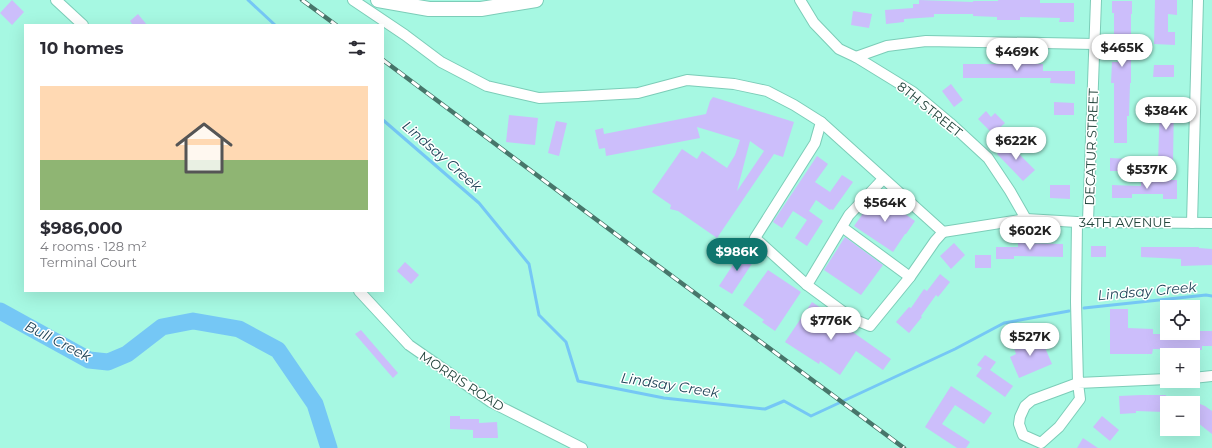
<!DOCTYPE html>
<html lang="en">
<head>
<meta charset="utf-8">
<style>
	:root { --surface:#fff; --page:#f7f7f7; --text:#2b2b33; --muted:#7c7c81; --accent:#0f766e }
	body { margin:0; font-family:Montserrat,sans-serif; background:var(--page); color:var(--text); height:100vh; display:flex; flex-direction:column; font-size:15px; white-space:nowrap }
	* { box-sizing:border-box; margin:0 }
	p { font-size:13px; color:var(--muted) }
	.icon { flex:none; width:22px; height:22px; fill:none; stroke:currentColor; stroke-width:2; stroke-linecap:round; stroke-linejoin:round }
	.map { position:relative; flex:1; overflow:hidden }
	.drawer { position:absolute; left:24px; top:24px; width:360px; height:268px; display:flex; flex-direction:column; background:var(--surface); border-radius:0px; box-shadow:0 4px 16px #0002 }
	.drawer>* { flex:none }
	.tools { position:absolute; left:1160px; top:300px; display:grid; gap:8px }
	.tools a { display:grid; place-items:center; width:40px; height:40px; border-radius:0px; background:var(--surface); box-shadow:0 4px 16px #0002; font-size:20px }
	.price { position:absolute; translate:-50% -34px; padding:0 9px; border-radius:14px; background:#fff; color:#222; font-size:13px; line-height:26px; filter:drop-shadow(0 1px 2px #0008) }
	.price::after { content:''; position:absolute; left:50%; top:24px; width:12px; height:9px; margin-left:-6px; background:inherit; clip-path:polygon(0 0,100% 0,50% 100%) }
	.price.active { background:var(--accent); color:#fff }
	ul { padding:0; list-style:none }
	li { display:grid; align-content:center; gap:8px; height:212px; padding:0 16px }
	li span { display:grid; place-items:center; height:124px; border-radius:0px; color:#555 }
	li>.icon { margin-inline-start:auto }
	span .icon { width:72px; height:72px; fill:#fffc; stroke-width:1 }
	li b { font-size:17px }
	h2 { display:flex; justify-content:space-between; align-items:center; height:48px; padding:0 16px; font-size:17px }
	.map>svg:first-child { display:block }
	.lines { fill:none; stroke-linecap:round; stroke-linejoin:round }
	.stream { stroke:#75c7f5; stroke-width:3 }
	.river { stroke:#75c7f5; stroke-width:17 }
	.building { fill:#ccbefb; fill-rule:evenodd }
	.street-casing { stroke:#7ccdb8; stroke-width:12 }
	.secondary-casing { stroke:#7ccdb8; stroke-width:16 }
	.street { stroke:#fff; stroke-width:10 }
	.secondary { stroke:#fff; stroke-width:14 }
	.rail-casing { stroke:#47766a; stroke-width:4.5 }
	.rail { stroke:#fff; stroke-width:3; stroke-dasharray:9; stroke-linecap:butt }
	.labels { text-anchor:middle; stroke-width:3; stroke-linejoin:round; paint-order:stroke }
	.street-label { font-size:13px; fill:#22443b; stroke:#fff }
	.water-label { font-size:14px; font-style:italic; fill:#1e4256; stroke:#fff }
</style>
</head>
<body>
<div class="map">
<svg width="1212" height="448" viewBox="0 0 1212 448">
	<rect width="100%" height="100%" fill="#a6f8e2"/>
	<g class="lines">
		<g class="stream">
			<polyline points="248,0 275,25"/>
			<polyline points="383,120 479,203 529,264 539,315 566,342 578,381 664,398 765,409 784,401 811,416 955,349 1004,323 1069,311"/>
			<polyline points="1084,308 1206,295 1212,296"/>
		</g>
		<polyline class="river" points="0,311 89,360 108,362 127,354 162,327 193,321 239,329 278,350 315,404 329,448"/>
	</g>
	<g class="building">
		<polygon points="12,0 24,12 12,25 0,13"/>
		<polygon points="919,0 973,2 973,1 998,1 998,0 1040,0 1040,3 1074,3 1074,22 1059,22 1060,18 1020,17 1020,20 997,20 997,17 973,16 973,14 934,14 934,17 904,19 904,22 886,24 885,10 913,8 913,4 919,4"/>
		<polygon points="1155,0 1177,0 1177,15 1168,14 1168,32 1175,32 1175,45 1154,44"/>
		<polygon points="1112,1 1132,1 1132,14 1131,14 1131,83 1130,83 1129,116 1127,116 1127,143 1114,143 1114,83 1111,83 1112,62 1118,62 1118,44 1114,44 1114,13 1112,13"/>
		<polygon points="853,11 872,14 869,28 851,25"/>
		<polygon points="138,14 147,25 133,25 130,21"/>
		<polygon points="963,64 1043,64 1043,71 1075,71 1075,84 1050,83 1051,78 963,78"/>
		<polygon points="1154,65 1174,65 1174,77 1153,77"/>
		<polygon points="951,84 963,100 954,107 942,91"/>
		<path d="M713,97L794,122L783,157L774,154L717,238L678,211L670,209L671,205L652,192L682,149L697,159L702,151L727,168L735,155L740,140L697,127L700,138L606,156L605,148L599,149L595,130L603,128L604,134L706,114L710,101ZM750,141L764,151L737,191Z"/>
		<polygon points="1160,99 1174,99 1173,163 1158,163"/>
		<polygon points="1054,102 1074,103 1074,115 1054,115"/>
		<polygon points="986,111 991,117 995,113 1005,123 993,134 978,119"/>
		<polygon points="509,115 538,118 535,145 506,142"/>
		<polygon points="556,121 567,123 559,156 548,153"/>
		<polygon points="1011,140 1021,150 1018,153 1035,170 1023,181 997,154"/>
		<polygon points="817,156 828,164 815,182 830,192 842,175 853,182 833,210 831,209 830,210 816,200 809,211 823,221 807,246 795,238 807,220 793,211 782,228 773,222"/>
		<polygon points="1110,158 1129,159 1129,171 1110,171"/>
		<polygon points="1163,180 1177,180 1177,199 1163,199 1163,194 1132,194 1132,198 1112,198 1112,185 1141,186 1141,181 1163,181"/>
		<polygon points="1050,185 1070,185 1070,199 1050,198"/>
		<polygon points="877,194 915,221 906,234 905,234 893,252 854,226"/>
		<polygon points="845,237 883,265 861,295 824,270"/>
		<polygon points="954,243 965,255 951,269 940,256"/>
		<polygon points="1018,243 1063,244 1063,257 1014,256 1014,259 996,259 996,247 1018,247"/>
		<rect x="1091" y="246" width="15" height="11"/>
		<polygon points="1141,247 1199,247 1199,248 1212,249 1212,265 1181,266 1181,259 1141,257"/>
		<polygon points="742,251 755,259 732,294 719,286"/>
		<rect x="975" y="255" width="16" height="13"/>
		<polygon points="405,262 419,275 411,284 397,271"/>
		<polygon points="768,270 801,292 775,331 762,322 764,320 743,305"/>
		<polygon points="940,274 950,282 938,297 936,295 921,316 922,317 909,333 896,322 909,307 911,308 924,289 927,291"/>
		<polygon points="812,302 824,310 823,311 891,359 883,370 856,351 840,375 820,361 819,364 785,342"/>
		<polygon points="1110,309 1128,309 1128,328 1153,329 1153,334 1185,334 1185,333 1193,333 1193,331 1212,331 1212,346 1202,346 1202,350 1153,349 1152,354 1110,354"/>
		<polygon points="361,330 398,373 393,378 355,334"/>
		<polygon points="1040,336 1052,364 1019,378 1010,357 1016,354 1014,348"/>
		<polygon points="985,355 996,362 990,370 1013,386 1005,397 976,376 982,368 977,365"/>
		<polygon points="951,386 992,413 984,424 955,405 942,424 970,442 966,448 957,448 925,427"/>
		<polygon points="1141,395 1166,395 1165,412 1136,411 1136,413 1120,414 1119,396"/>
		<polygon points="1193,401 1205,406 1212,411 1212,434 1198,423 1200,420 1193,417"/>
		<polygon points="450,416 460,416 460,419 479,419 479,423 497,422 498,438 473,438 473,430 450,429"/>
		<polygon points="1102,416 1119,430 1110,441 1093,427"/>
		<polygon points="1083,438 1098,448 1077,448"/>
	</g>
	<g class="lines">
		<defs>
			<g id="street">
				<polyline points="56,0 83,25"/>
				<polyline points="353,0 405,35 441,62 487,86 539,98 584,96 638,93 687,80 734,84 767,91 794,105 821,122 943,232"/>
				<polyline points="800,0 814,23 839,49 856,57 913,92 950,123 988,158 1010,191 1026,219"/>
				<polyline points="856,57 887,46 926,41 1095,44"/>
				<polyline points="821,122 815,143 755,238 807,285 853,319 870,326 910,277 935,241 943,232"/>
				<polyline points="1088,221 1096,0"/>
				<polyline points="1077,222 1076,302 1078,383 1080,399 1059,427 1041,443 1023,435 1019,424 1020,417 1025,406 1032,400 1078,383 1167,379"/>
				<polyline points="1192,223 1198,0"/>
				<polyline points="842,227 910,277"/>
				<polyline points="943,232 1026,219 1077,222 1212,223"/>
				<polyline points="807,285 849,215 883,179"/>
				<polyline points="359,291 409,345 491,402 582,448"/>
				<polyline points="1193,378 1212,376"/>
			</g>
			<polyline id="secondary" points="378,0 429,9 481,9 536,0"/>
		</defs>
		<use href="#street" class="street-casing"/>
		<use href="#secondary" class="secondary-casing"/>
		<use href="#street" class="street"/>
		<use href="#secondary" class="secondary"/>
		<defs>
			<g id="rail">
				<polyline points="302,0 336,25"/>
				<polyline points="383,60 649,259 904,448"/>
			</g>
		</defs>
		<use href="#rail" class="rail-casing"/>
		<use href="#rail" class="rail"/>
	</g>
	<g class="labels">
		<g class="street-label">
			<text transform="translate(930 109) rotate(39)" y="5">8TH STREET</text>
			<text transform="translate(1091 147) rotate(-88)" y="5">DECATUR STREET</text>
			<text x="1125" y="227">34TH AVENUE</text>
			<text transform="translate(462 381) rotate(33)" y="5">MORRIS ROAD</text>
		</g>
		<g class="water-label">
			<text transform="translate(442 156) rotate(41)" y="5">Lindsay Creek</text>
			<text transform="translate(1147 291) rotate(-5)" y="5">Lindsay Creek</text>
			<text transform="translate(58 341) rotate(27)" y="5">Bull Creek</text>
			<text transform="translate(670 385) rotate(9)" y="5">Lindsay Creek</text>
		</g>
	</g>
</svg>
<div class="tools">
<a><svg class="icon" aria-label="locate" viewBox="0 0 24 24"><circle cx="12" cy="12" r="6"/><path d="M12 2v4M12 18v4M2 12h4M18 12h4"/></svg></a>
<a>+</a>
<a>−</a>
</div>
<b class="price" style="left:1122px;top:68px">$465K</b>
<b class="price" style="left:1017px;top:72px">$469K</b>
<b class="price" style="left:1166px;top:131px">$384K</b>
<b class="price" style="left:1016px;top:161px">$622K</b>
<b class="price" style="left:1147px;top:190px">$537K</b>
<b class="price" style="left:885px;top:223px">$564K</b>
<b class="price" style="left:1030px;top:251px">$602K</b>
<b class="price active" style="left:737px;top:272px">$986K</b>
<b class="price" style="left:831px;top:341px">$776K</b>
<b class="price" style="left:1030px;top:357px">$527K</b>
<section class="drawer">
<h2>10 homes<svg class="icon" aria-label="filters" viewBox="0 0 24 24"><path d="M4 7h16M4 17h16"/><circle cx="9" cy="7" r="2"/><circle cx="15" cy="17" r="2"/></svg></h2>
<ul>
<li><span style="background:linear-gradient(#ffd9b3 60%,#8fb573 0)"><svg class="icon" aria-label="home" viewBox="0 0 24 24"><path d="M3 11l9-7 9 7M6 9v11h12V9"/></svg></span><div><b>$986,000</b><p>4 rooms · 128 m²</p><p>Terminal Court</p></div></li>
</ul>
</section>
</div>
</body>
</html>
